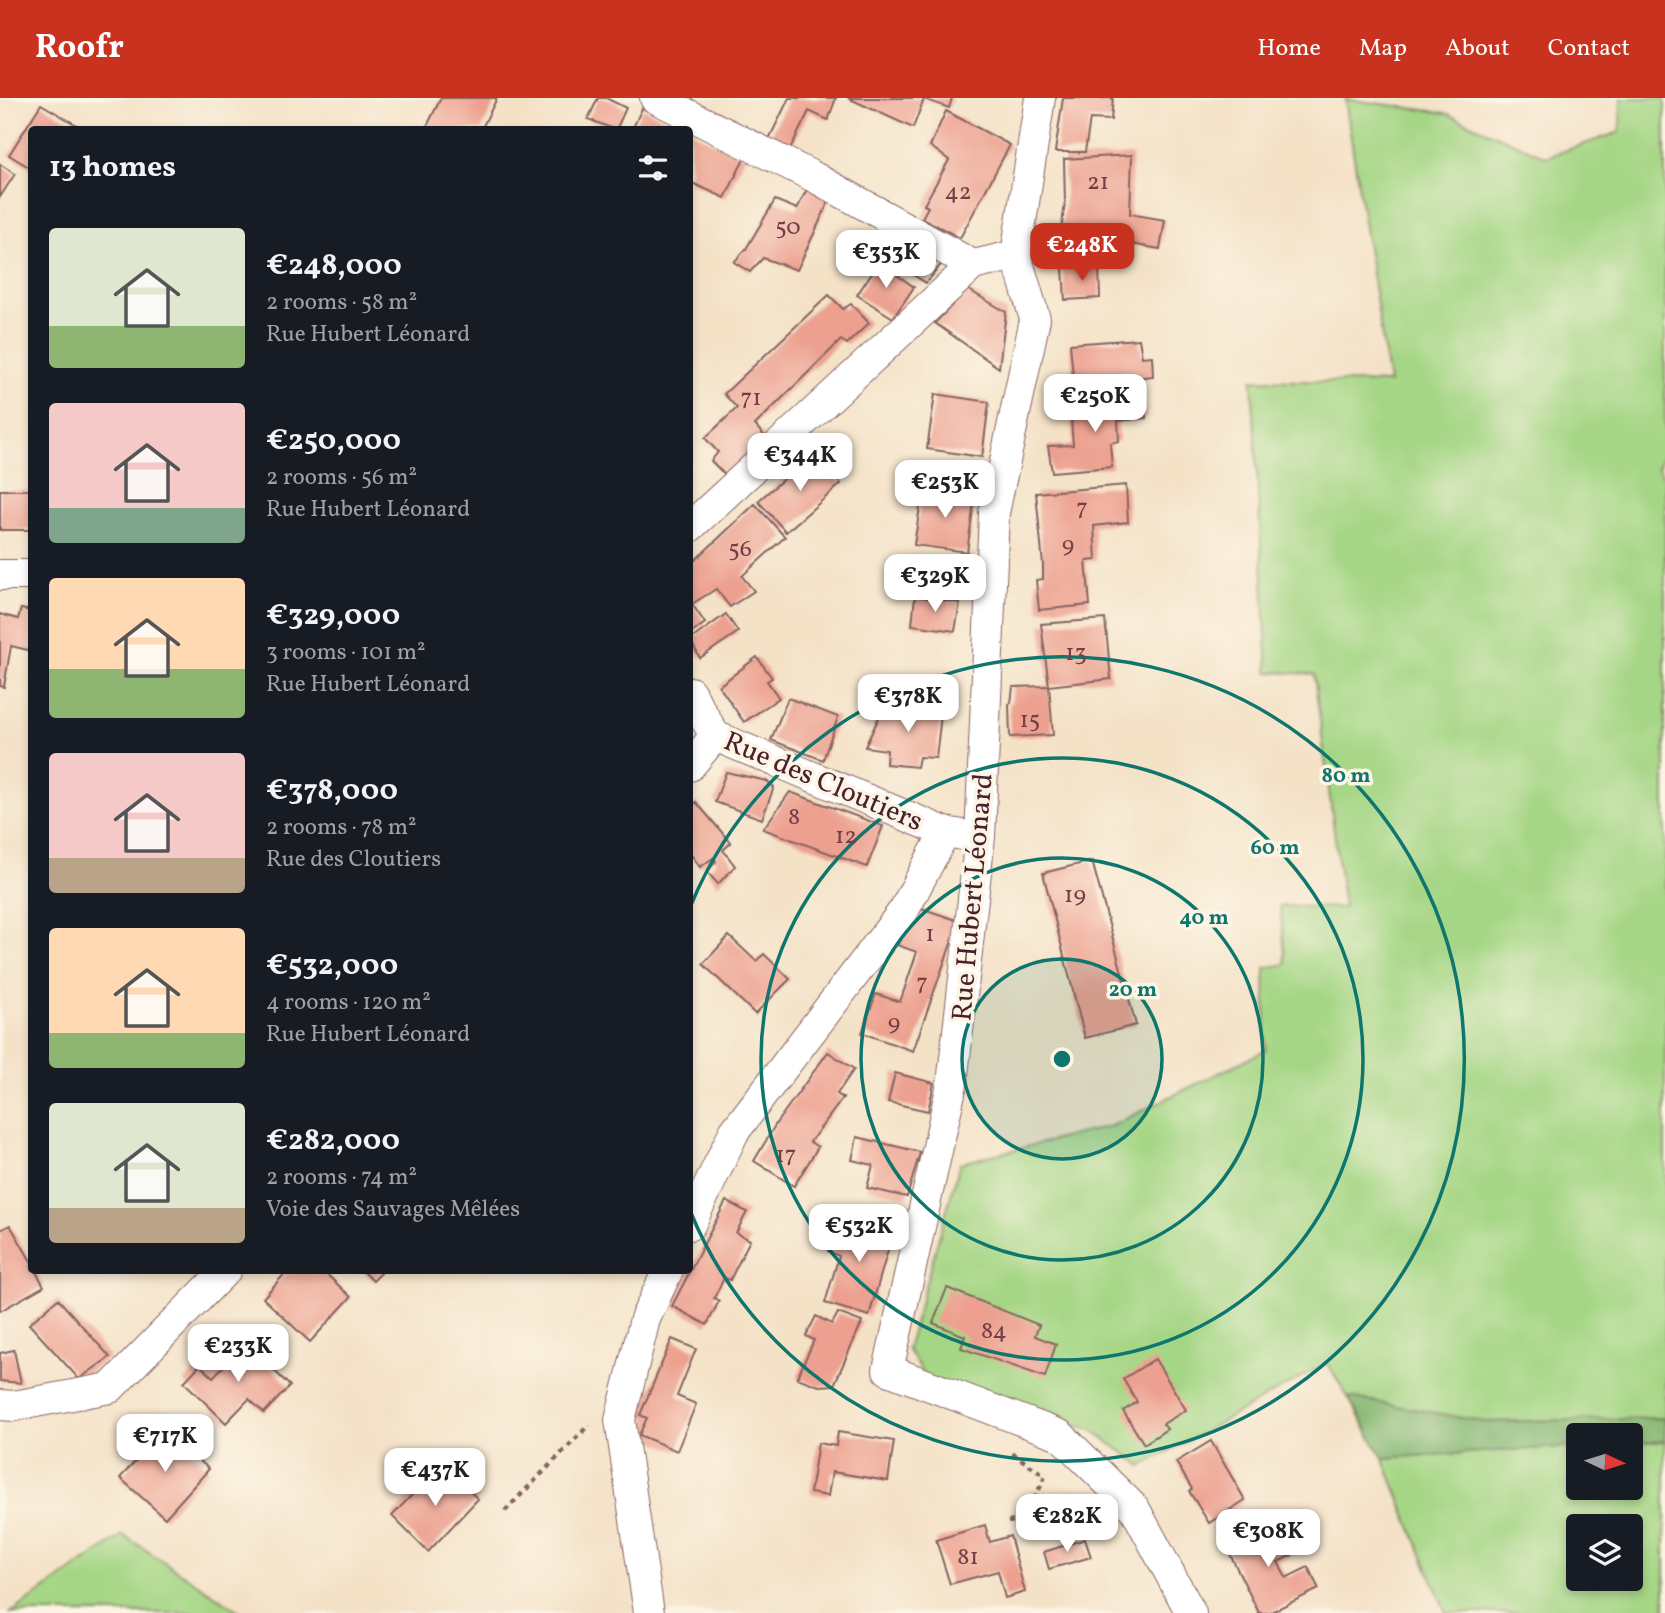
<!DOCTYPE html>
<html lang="en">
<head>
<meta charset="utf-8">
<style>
	:root { --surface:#171b24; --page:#242831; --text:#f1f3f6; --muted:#9ea1a6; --accent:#c8321e }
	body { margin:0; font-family:Vollkorn,serif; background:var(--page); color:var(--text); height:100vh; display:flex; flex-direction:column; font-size:26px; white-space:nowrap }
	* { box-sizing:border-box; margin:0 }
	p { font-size:23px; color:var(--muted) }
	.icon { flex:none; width:38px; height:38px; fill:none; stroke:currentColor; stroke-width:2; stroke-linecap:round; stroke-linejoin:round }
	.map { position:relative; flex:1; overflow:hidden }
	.drawer { position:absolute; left:28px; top:28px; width:665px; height:1148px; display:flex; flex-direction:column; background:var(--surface); border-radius:7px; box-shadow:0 4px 10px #0003 }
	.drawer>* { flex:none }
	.needle { width:46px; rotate:94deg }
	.controls { position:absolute; left:1566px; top:1325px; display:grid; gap:14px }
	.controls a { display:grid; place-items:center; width:77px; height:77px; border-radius:7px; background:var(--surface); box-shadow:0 4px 10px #0003; font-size:35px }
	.price { position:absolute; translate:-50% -60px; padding:0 16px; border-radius:14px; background:#fff; color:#222; font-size:23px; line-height:46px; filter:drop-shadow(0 2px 4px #0008) }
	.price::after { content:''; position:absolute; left:50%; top:42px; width:21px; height:16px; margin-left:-10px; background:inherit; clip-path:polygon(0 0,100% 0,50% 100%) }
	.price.current { background:var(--accent); color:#fff }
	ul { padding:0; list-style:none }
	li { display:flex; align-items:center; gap:21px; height:175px; padding:0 21px }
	li span { display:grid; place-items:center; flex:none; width:196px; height:140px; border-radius:7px; color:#555 }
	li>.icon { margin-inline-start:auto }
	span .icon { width:84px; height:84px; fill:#fffc; stroke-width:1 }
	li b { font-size:30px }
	h2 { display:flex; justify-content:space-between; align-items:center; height:84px; padding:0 21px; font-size:30px }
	header { display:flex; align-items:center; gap:42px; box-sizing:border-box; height:98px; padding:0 35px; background:var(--accent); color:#fff }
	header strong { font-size:33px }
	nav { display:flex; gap:38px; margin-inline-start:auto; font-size:24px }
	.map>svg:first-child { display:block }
	.green { fill:#a5d685; stroke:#787a58; stroke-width:2; fill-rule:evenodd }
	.forest { fill:#84b772; stroke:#676b4e; stroke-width:2 }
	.building { fill:#eda08f }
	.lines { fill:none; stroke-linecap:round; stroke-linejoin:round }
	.street-casing { stroke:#866362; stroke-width:32 }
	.path { stroke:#866362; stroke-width:4.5; stroke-dasharray:5 5; stroke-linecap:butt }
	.street { stroke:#fff; stroke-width:30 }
	.ring { fill:none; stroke:#0f766e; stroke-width:3.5 }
	.labels { text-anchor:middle; stroke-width:7; stroke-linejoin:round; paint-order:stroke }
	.number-label { font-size:24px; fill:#733f44 }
	.street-label { font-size:28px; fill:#4a1f2b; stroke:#fcf5e5 }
	.centre { fill:#0f766e; stroke:#fcf5e5; stroke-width:3.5 }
	.ring-label { font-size:21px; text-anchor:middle; font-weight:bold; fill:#0f766e; stroke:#fcf5e5; stroke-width:7; stroke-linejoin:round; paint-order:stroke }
</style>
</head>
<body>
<header>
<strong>Roofr</strong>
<nav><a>Home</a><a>Map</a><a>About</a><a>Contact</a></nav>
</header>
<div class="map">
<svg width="1665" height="1515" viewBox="0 0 1665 1515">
	<rect width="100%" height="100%" fill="#fcf5e5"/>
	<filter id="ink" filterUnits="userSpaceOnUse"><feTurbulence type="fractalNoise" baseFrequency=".0143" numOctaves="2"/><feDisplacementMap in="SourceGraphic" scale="14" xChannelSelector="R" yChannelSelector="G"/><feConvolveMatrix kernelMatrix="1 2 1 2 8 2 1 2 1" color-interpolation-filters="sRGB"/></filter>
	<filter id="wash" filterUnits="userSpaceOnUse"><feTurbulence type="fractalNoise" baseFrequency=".00686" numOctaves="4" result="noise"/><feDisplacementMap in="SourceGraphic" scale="28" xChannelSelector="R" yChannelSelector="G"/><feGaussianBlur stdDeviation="1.57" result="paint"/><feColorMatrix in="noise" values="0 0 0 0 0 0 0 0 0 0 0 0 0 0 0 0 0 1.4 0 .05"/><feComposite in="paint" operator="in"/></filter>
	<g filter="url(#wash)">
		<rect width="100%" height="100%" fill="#f4e2c7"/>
		<g class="green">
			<polygon points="1621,0 1665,0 1665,351 1658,370 1665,383 1665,1320 1484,1324 1348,1299 1327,1265 1142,1368 1092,1332 931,1286 907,1251 960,1065 1111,1028 1266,952 1265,870 1286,866 1280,808 1344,810 1314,576 1268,574 1252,282 1389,285 1345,1 1446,15 1546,59 1620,34"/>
			<path d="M1665,1343V1515H1446L1383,1360L1578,1348V1390H1631V1345ZM1578,1428H1631V1480H1578Z"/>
			<polygon points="123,1437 242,1515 11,1515"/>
		</g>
		<polygon class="forest" points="1348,1299 1484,1324 1665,1320 1665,1343 1631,1345 1631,1337 1578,1337 1578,1348 1383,1360"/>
		<g id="blocks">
			<g class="building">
				<polygon points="441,0 497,0 481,32 425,32"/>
				<polygon points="598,0 606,0 626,10 616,32 588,21"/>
				<polygon points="789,0 836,0 828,22 809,13 790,51 769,41"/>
				<polygon points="848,0 952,0 949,10 924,1 913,30"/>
				<polygon points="1063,0 1113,0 1111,22 1090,21 1085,54 1055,54"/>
				<polygon points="41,6 85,32 32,32 32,71 9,57"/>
				<polygon points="642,10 664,20 687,32 632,32"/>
				<polygon points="946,13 1010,47 960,140 922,120 928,109 924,107 949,62 930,48"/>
				<polygon points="690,33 745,59 725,100 690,84"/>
				<polygon points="1132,57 1130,116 1165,122 1160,151 1061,134 1065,105 1064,61"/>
				<polygon points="0,66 15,76 0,99"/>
				<polygon points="808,89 831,99 797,172 763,160 750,174 734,164 746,151 775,102 797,111"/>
				<polygon points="899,138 943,164 926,185 886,160"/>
				<polygon points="879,164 914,189 893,220 857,197"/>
				<polygon points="1099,168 1100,200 1065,202 1063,170"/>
				<polygon points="967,191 1006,214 999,270 935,225"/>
				<polygon points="829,197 843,211 851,206 869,225 847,246 841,242 755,327 767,341 726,378 711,363 718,354 705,340 737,310 724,296"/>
				<polygon points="1139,241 1142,259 1152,258 1153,278 1123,281 1122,286 1074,289 1070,246"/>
				<polygon points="935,296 989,304 982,359 927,351"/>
				<polygon points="1144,299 1146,320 1118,323 1119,343 1110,345 1112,369 1052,374 1048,348 1073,347 1070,308"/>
				<polygon points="814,355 841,386 786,434 758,403"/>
				<polygon points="1126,387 1128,424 1094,428 1096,462 1086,463 1090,507 1039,512 1036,482 1043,481 1043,467 1036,395"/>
				<polygon points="923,390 975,398 967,454 914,447"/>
				<rect x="0" y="392" width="32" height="40"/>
				<polygon points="755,406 785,439 742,478 754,493 730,509 716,491 692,506 705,525 690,536 690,467"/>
				<polygon points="915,498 960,505 955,533 912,527"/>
				<polygon points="21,511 32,513 32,553 11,548 4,589 0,588 0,516 18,521"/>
				<polygon points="726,516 738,534 700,560 690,542"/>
				<polygon points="1105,521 1111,581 1049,588 1041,526"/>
				<polygon points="757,559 772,580 767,583 779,600 744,624 719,588"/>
				<polygon points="1049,588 1053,637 1010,639 1009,606 1011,605 1013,589"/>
				<polygon points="788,600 838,619 823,662 771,642"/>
				<polygon points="898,604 942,608 936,660 919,659 917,669 886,666 887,652 865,649 880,617 896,618"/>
				<polygon points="726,674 767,683 774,689 762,721 715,704"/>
				<polygon points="790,694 883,728 867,769 763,731"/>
				<polygon points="696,704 731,745 723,752 735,768 718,786 707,774 716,763 713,760 700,769 690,755 690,709"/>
				<polygon points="1092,763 1136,927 1085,940 1043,775"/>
				<polygon points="921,810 959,823 913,953 862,935 876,896 900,904 917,854 897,847"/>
				<polygon points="729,838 756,863 764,856 790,881 755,916 703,866"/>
				<polygon points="828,954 854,971 837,996 843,1000 810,1044 818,1049 794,1088 754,1063 777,1024"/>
				<polygon points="895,975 934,985 928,1013 888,1004"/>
				<polygon points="857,1039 920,1054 907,1099 867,1090 873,1067 852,1062"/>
				<polygon points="726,1103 747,1114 736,1135 750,1142 730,1182 724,1180 714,1200 719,1203 707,1227 672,1208"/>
				<polygon points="865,1115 896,1124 869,1218 825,1205 839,1158 828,1153 836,1130 858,1136"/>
				<polygon points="10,1127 32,1165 32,1172 35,1172 44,1188 0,1213 0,1132"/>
				<polygon points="288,1172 322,1172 351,1199 310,1244 263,1200"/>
				<polygon points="362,1172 384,1172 373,1183"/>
				<polygon points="947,1190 1039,1227 1035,1238 1056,1246 1045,1279 961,1250 965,1238 933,1225"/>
				<polygon points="58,1201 110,1259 79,1281 29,1226"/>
				<polygon points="838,1215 862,1224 834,1287 819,1288 797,1280 814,1242 806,1238 816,1218 832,1226"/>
				<polygon points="672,1241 696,1251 677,1298 696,1306 677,1353 639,1337 647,1320 640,1317"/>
				<polygon points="246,1245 290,1288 264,1315 249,1301 226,1325 184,1284 200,1267 213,1279"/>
				<polygon points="14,1252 21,1285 0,1283 0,1255"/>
				<polygon points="1155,1261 1186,1312 1163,1326 1167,1331 1144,1346 1123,1313 1137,1304 1123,1281"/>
				<polygon points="165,1331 209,1371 165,1420 120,1380"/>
				<polygon points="838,1334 894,1343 888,1383 832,1374 828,1398 810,1395 818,1345 836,1348"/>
				<polygon points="1211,1343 1245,1402 1209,1425 1189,1393 1192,1391 1176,1364"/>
				<polygon points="441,1366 478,1401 428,1454 392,1418"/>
				<polygon points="1259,1425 1266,1439 1281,1433 1292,1457 1278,1464 1286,1480 1308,1469 1319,1491 1269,1515 1259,1515 1223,1442"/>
				<polygon points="985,1427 990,1444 1010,1438 1025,1494 1005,1500 998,1473 950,1486 936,1442"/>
				<polygon points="1085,1441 1091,1459 1049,1471 1044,1454"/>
			</g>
		</g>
	</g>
	<g filter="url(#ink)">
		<use href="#blocks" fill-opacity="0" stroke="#866362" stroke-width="2"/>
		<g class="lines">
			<defs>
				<g id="street">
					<polyline points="655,0 814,79 973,167 1016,157"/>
					<polyline points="1040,0 1016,157 1035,221 994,415 980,739 952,986 888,1272 1060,1337 1135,1411 1191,1515"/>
					<polyline points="690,429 973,167"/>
					<polyline points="0,477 32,477"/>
					<polyline points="690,594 715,638 945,734 963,737"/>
					<polyline points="690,668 715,638"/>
					<polyline points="690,1127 734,1034 904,812 945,734"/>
					<polyline points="0,1307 14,1308 110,1290 226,1172"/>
					<polyline points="649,1515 620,1322 645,1221 668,1172"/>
				</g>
			</defs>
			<use href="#street" class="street-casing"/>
			<g class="path">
				<polyline points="505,1413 589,1327"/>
				<polyline points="1008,1424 1026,1421 1045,1378 1011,1354"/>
			</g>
			<use href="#street" class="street"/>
		</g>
	</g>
	<circle cx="1062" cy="961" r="100" fill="#0f766e" fill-opacity=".12"/>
	<g class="ring">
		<circle cx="1062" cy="961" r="100"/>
		<circle cx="1062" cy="961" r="201"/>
		<circle cx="1062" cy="961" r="301"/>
		<path d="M691 807A402 402 0 1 1 691 1115"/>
	</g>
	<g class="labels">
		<g class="number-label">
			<text x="1098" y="91">21</text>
			<text x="958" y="101">42</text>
			<text x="788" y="136">50</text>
			<text x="751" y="307">71</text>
			<text x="1082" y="417">7</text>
			<text x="1068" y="454">9</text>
			<text x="740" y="458">56</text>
			<text x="1076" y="562">13</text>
			<text x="1030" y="629">15</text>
			<text x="794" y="726">8</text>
			<text x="846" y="745">12</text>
			<text x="1075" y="804">19</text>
			<text x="930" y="843">1</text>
			<text x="922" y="892">7</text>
			<text x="894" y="932">9</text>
			<text x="786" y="1064">17</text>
			<text x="994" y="1240">84</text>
			<text x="968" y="1466">81</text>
		</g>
		<g class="street-label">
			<text transform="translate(824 682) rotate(23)" y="10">Rue des Cloutiers</text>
			<text transform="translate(971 799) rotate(-85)" y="10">Rue Hubert Léonard</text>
		</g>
	</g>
	<circle cx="1062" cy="961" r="10" class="centre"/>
	<g class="ring-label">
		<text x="1346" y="684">80 m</text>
		<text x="1275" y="756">60 m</text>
		<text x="1204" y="826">40 m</text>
		<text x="1133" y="898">20 m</text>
	</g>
</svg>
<div class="controls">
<a><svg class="needle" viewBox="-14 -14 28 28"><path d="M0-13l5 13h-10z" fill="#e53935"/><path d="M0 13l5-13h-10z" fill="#9ea1a6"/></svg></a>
<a><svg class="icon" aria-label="layers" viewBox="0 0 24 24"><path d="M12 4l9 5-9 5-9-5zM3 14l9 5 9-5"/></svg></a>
</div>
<b class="price current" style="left:1082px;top:185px">€248K</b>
<b class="price" style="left:886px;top:192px">€353K</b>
<b class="price" style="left:1095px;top:336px">€250K</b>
<b class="price" style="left:800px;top:395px">€344K</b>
<b class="price" style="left:945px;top:422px">€253K</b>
<b class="price" style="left:935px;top:516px">€329K</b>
<b class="price" style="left:908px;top:636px">€378K</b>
<b class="price" style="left:859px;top:1166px">€532K</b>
<b class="price" style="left:238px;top:1286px">€233K</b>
<b class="price" style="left:165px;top:1376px">€717K</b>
<b class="price" style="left:435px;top:1410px">€437K</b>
<b class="price" style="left:1067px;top:1456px">€282K</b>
<b class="price" style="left:1268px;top:1471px">€308K</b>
<section class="drawer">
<h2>13 homes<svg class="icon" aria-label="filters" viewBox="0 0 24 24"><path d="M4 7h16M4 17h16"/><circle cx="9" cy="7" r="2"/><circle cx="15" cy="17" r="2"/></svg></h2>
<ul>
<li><span style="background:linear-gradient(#dfe7d0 70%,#8fb573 0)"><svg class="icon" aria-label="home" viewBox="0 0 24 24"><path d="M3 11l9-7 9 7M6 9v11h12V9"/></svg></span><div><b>€248,000</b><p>2 rooms · 58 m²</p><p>Rue Hubert Léonard</p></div></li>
<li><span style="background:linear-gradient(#f6c9c9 75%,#7fa58c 0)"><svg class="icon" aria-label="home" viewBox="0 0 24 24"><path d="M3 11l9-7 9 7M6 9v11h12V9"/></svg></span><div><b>€250,000</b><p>2 rooms · 56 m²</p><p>Rue Hubert Léonard</p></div></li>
<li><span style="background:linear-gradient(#ffd9b3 65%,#8fb573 0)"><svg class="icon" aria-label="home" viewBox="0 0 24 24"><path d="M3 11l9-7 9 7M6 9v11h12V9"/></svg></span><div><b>€329,000</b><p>3 rooms · 101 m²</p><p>Rue Hubert Léonard</p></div></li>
<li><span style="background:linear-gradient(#f6c9c9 75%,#b9a48a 0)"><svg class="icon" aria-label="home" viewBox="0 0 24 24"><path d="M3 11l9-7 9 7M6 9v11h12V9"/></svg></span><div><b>€378,000</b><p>2 rooms · 78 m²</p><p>Rue des Cloutiers</p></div></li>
<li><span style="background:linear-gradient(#ffd9b3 75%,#8fb573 0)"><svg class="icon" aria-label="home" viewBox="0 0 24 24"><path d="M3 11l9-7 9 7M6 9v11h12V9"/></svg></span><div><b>€532,000</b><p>4 rooms · 120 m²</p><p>Rue Hubert Léonard</p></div></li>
<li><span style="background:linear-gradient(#dfe7d0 75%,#b9a48a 0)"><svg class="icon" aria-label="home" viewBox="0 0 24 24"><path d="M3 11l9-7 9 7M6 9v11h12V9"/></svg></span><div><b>€282,000</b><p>2 rooms · 74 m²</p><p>Voie des Sauvages Mêlées</p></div></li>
</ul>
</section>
</div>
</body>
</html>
